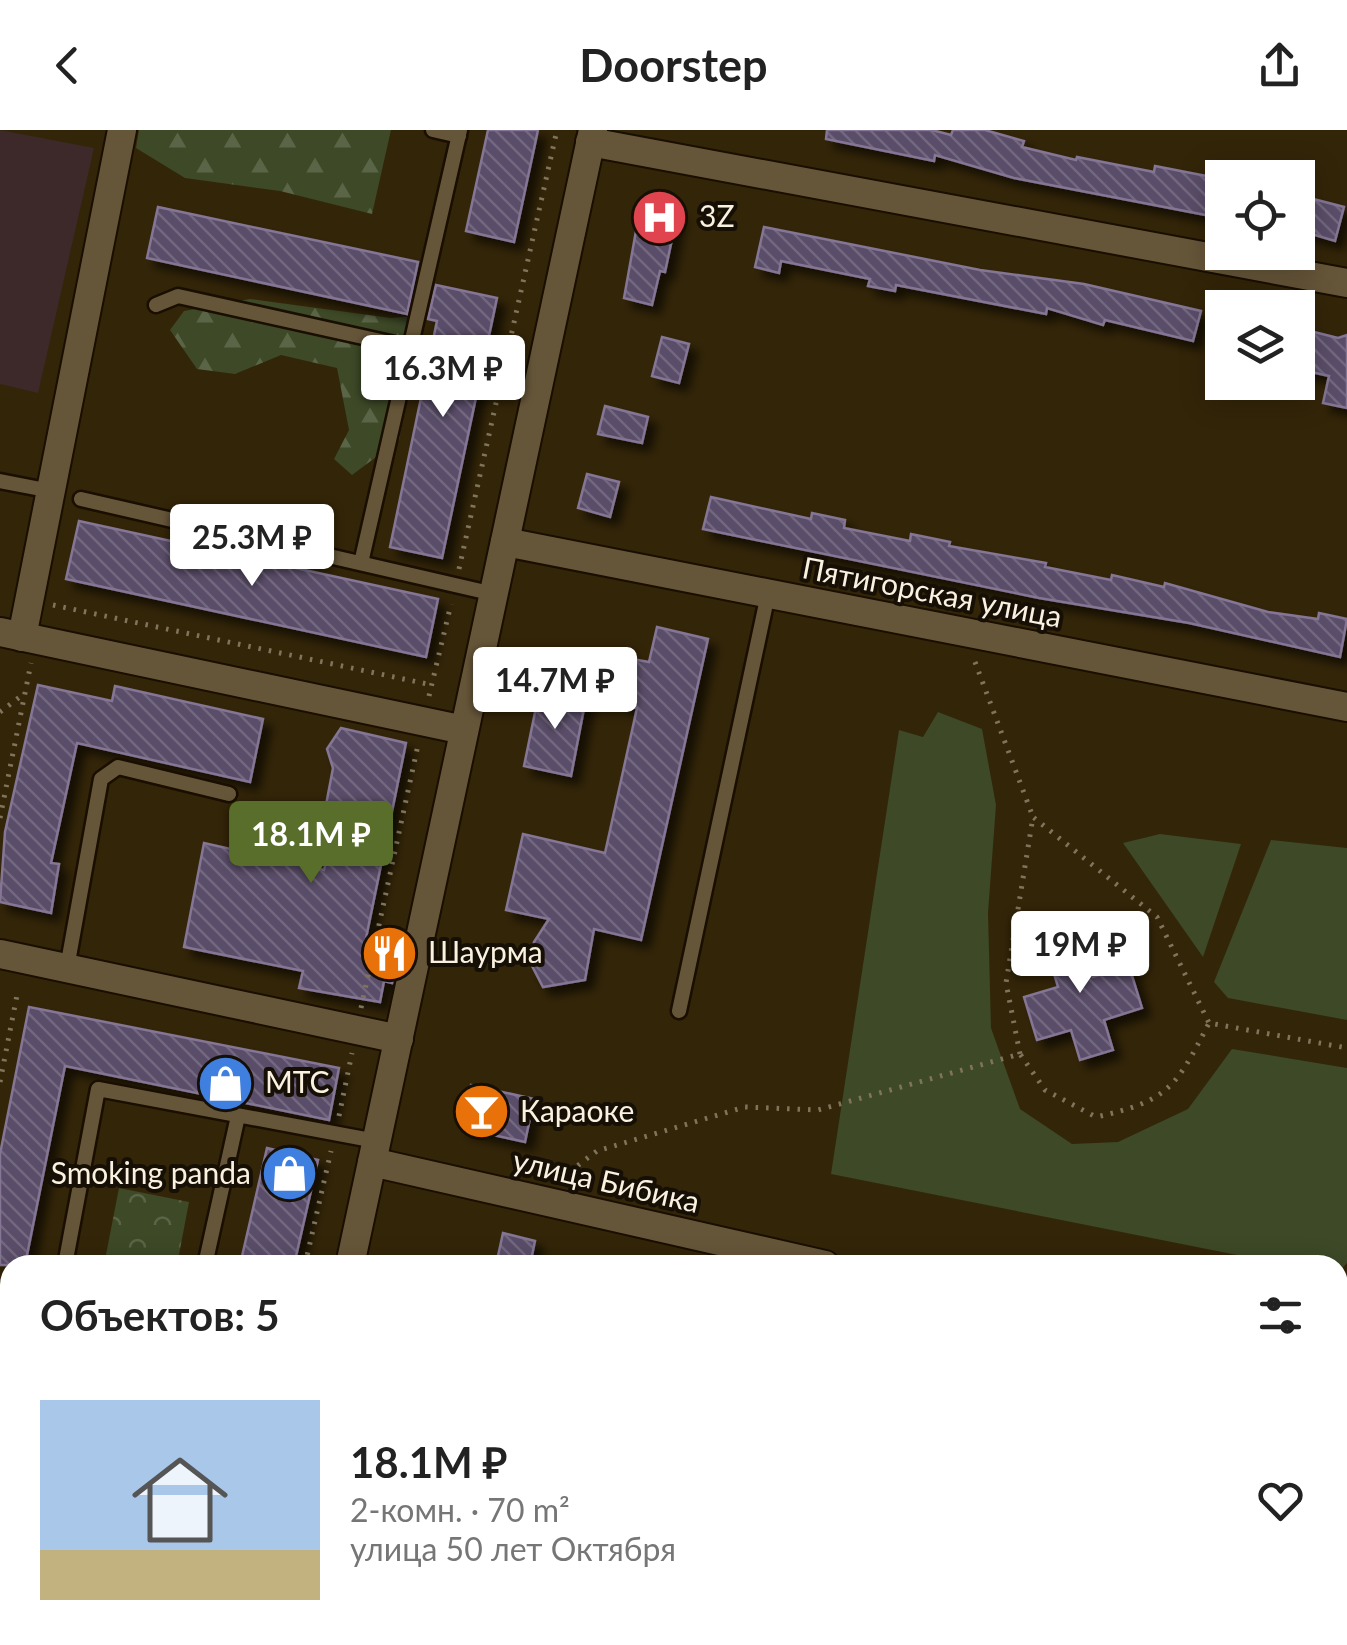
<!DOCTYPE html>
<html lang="ru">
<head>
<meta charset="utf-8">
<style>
	:root { --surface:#fff; --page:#f6f6f6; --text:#222; --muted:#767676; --accent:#586e2a }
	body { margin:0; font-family:Lato,sans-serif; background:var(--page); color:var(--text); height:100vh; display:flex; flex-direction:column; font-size:38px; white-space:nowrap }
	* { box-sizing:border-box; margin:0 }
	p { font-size:32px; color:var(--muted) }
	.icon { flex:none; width:55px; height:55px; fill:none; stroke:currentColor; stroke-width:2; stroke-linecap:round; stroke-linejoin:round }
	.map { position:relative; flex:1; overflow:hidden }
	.panel { position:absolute; left:0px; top:1125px; width:1348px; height:390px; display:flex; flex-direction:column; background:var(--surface); border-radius:30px 30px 0 0; box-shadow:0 5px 25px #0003 }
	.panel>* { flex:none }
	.controls { position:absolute; left:1205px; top:30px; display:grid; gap:20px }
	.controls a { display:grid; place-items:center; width:110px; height:110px; border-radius:0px; background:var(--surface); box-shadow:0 5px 25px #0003; font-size:50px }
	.price { position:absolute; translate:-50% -85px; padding:0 22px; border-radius:10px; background:#fff; color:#222; font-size:32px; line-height:65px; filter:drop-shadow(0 2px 5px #0008) }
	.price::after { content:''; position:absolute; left:50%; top:60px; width:30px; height:22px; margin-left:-15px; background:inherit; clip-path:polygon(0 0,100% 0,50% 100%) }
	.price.current { background:var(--accent); color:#fff }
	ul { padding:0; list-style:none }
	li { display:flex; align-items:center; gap:30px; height:250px; padding:0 40px }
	li span { display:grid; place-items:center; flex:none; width:280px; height:200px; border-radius:0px; color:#555 }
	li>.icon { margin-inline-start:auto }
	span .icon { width:120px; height:120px; fill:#fffc; stroke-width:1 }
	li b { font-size:42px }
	h2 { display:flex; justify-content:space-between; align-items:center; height:120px; padding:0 40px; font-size:42px }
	header { display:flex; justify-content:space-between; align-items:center; height:130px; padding:0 40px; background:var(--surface); font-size:45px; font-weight:700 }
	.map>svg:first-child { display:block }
	.education { fill:#3d2929 }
	.green { fill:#3d4927 }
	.forest { fill:url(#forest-firs) }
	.park { fill:url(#park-crowns) }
	.building { fill:url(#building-back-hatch); stroke:#847694; stroke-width:2.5; filter:url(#shadow) }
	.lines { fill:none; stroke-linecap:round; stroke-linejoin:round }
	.service-casing { stroke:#190e00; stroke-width:19 }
	.minor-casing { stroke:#190e00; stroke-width:32 }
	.secondary-casing { stroke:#190e00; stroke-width:32 }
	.path { stroke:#80745c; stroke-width:5; stroke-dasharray:2.5 8; stroke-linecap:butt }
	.service { stroke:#665639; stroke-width:14 }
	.minor { stroke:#665639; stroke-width:28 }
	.secondary { stroke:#665639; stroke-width:28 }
	.labels { text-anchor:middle; stroke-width:8; stroke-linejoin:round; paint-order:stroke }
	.poi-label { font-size:30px; fill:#faf1e0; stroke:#160f05; text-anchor:start }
	.street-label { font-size:30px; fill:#faf1e0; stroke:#160f05 }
</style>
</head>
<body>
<header><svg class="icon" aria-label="back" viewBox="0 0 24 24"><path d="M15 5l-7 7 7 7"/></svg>Doorstep<svg class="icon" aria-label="share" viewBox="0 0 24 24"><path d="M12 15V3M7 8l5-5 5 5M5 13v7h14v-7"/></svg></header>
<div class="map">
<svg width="1347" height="1515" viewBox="0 0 1347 1515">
	<defs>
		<pattern id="forest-firs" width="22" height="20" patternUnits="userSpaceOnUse" patternTransform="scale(2.5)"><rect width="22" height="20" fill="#3d4927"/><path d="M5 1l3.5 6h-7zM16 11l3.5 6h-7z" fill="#5a6446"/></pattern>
		<pattern id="park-crowns" width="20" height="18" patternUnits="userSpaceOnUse" patternTransform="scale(2.5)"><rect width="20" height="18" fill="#3d4927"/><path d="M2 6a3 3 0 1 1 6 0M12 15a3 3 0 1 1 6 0" fill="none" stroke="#5a6446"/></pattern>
		<pattern id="building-back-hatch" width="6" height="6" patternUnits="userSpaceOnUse" patternTransform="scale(2.5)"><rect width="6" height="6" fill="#5a4d69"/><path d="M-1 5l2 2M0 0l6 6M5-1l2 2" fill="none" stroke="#73677e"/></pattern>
		<filter id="shadow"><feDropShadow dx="8" dy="8" stdDeviation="5" flood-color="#0009"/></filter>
	</defs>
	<rect width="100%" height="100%" fill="#332508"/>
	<polygon class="education" points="0,0 94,18 38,263 0,254"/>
	<g class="green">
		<polygon points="938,582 982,599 996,675 988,783 991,898 1020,979 1072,1014 1118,1012 1188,979 1232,919 1347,938 1347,1133 1338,1143 1338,1135 1287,1135 831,1044 899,600 923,607"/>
		<polygon points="1160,704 1241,714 1203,827 1123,713"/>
		<polygon points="1271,710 1347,718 1347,890 1228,868 1214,852"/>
	</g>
	<g class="forest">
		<polygon points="139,0 391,0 372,84 280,61 185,48 136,18"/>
		<polygon points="250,169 391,188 426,185 399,310 352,345 334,329 349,300 337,238 281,225 235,244 197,239 170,200 184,181"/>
	</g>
	<polygon class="park" points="119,1058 189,1072 177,1135 104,1135"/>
	<g class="building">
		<polygon points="488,0 538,0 514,112 466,101"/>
		<polygon points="827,0 932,0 951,5 953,0 985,0 1024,11 1022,17 1076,30 1077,27 1154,42 1155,36 1222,49 1222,55 1216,87 1014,48 935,25 934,31 826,9"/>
		<polygon points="1298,65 1344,77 1335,111 1298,100"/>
		<polygon points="641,73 678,81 665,142 660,141 652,175 624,168"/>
		<polygon points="158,77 418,132 407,184 147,128"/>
		<polygon points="764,97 980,140 1084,154 1201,181 1193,211 1105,190 1103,195 1047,178 1046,184 896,155 895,161 868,156 870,149 781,131 779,143 755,137"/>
		<polygon points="436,155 497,168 442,428 390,417 437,191 428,189"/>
		<polygon points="1298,198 1338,208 1347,205 1347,278 1323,273 1329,246 1298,239"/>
		<polygon points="662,207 689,214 679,253 652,246"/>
		<polygon points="605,276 648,287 642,313 598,304"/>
		<polygon points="587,344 619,352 610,387 578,378"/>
		<polygon points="711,367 811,389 812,383 845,390 844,398 910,411 911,404 950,412 949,416 1046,433 1045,437 1111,450 1112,445 1164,457 1165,453 1268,482 1318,489 1319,483 1347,489 1340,527 1189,493 1039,468 703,399"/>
		<polygon points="79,391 438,469 426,527 66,449"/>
		<polygon points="657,497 708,509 641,810 594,799 585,850 543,857 531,834 534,812 549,789 506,780 523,704 605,723 637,578 622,575 632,529 649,532"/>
		<polygon points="38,555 112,571 115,556 263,589 250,652 77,613 51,733 59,734 51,783 0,772 5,702"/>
		<polygon points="540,558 586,568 571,646 524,636"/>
		<polygon points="341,598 406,613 365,813 400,820 392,853 384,851 380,872 299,858 303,841 184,817 204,713 324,740 339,678 326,675 333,638 327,619"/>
		<polygon points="1078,794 1093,847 1129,836 1142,878 1104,890 1113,920 1080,930 1071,900 1037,910 1024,867 1058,857 1042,804"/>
		<polygon points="29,877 339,938 329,990 65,936 25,1135 0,1135 0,1024"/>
		<polygon points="471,955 534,969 525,1012 462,998"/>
		<polygon points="267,1018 318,1030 294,1135 240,1135"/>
		<polygon points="503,1103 535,1111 530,1135 496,1135"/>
	</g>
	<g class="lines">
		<defs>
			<g id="service">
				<polyline points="433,0 459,6"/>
				<polyline points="156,175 178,166 408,217"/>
				<polyline points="0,351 51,361"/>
				<polyline points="81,369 494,464"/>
				<polyline points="361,433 460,0"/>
				<polyline points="67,838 101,649 118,637 229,664"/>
				<polyline points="679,881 768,464"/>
				<polyline points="65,1135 98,959 376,1011"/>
				<polyline points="205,1135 238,986"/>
				<polyline points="0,1341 10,1357"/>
				<polyline points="103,1505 109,1515"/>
			</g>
			<g id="minor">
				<polyline points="590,12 1347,153"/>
				<polyline points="505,412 1347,577"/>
				<polyline points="0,502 464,600"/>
				<polyline points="22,507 122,0"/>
				<polyline points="0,824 399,909"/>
				<polyline points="372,1032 825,1135"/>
				<polyline points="1338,1251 1347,1253"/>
				<polyline points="620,1505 660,1515"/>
			</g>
			<g id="secondary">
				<polyline points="350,1135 593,0"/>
				<polyline points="270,1515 272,1505"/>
			</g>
		</defs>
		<use href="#service" class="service-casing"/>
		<use href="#minor" class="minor-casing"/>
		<use href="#secondary" class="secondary-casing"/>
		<g class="path">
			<polyline points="459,439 557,0"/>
			<polyline points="53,475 432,555"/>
			<polyline points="975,532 1033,687"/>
			<polyline points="429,566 451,474"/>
			<polyline points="0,582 25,563"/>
			<polyline points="0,688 31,533"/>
			<polyline points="361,878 418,615"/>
			<polyline points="1020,924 1006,853 1033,687 1157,787 1209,893"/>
			<polyline points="0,952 18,860"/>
			<polyline points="339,986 352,923"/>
			<path d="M561,1048L597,1021L745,977L818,980L1020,924L1045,960L1096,987C1169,971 1176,957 1209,893L1347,918"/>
			<polyline points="305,1135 331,1021"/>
			<polyline points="218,1515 220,1505"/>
		</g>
		<use href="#service" class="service"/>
		<use href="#minor" class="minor"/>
		<use href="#secondary" class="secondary"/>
	</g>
	<defs>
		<symbol id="hospital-disc" viewBox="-11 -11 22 22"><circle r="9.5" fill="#e0444e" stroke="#160f05"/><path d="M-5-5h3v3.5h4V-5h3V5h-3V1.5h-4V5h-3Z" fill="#fff"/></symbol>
		<symbol id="restaurant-disc" viewBox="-11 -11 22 22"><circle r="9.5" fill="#e8710a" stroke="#160f05"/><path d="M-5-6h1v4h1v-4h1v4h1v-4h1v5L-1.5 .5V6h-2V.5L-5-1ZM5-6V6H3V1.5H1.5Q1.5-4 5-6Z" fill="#fff"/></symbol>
		<symbol id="shop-disc" viewBox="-11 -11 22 22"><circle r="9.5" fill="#3f7fe0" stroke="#160f05"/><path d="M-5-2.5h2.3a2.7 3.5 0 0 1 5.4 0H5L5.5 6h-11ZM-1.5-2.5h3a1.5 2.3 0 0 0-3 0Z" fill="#fff"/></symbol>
		<symbol id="bar-disc" viewBox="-11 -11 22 22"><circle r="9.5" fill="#e8710a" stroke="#160f05"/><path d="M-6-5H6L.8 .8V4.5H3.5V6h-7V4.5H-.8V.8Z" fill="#fff"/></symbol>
	</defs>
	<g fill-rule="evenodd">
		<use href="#hospital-disc" x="628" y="56" width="63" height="63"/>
		<use href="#restaurant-disc" x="358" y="792" width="63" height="63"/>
		<use href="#shop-disc" x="194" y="922" width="63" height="63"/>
		<use href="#bar-disc" x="450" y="950" width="63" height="63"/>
		<use href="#shop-disc" x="258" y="1012" width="63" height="63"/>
	</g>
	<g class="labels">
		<g class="poi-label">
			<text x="699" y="97">3Z</text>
			<text x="428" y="833">Шаурма</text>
			<text x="265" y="963">МТС</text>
			<text x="520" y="992">Караоке</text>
			<text x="251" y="1054" text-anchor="end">Smoking panda</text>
		</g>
		<g class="street-label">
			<text transform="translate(932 463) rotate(11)" y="10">Пятигорская улица</text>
			<text transform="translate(606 1052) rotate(13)" y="10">улица Бибика</text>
		</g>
	</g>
</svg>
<div class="controls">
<a><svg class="icon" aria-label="locate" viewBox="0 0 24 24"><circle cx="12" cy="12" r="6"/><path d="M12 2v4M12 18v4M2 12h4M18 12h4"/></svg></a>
<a><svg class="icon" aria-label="layers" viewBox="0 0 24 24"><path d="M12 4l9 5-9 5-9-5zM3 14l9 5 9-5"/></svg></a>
</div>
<b class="price" style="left:443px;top:290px">16.3M ₽</b>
<b class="price" style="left:252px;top:459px">25.3M ₽</b>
<b class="price" style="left:555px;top:602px">14.7M ₽</b>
<b class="price current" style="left:311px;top:756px">18.1M ₽</b>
<b class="price" style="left:1080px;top:866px">19M ₽</b>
<section class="panel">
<h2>Объектов: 5<svg class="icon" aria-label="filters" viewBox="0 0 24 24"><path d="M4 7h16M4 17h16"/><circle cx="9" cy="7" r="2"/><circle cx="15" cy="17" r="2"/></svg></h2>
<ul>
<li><span style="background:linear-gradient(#a9c7e8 75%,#c2b280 0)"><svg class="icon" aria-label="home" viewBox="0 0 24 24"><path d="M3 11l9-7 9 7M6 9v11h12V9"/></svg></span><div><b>18.1M ₽</b><p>2-комн. · 70 m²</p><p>улица 50 лет Октября</p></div><svg class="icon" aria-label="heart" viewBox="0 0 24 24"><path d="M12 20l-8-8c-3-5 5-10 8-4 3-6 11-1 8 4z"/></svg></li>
</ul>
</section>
</div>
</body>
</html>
